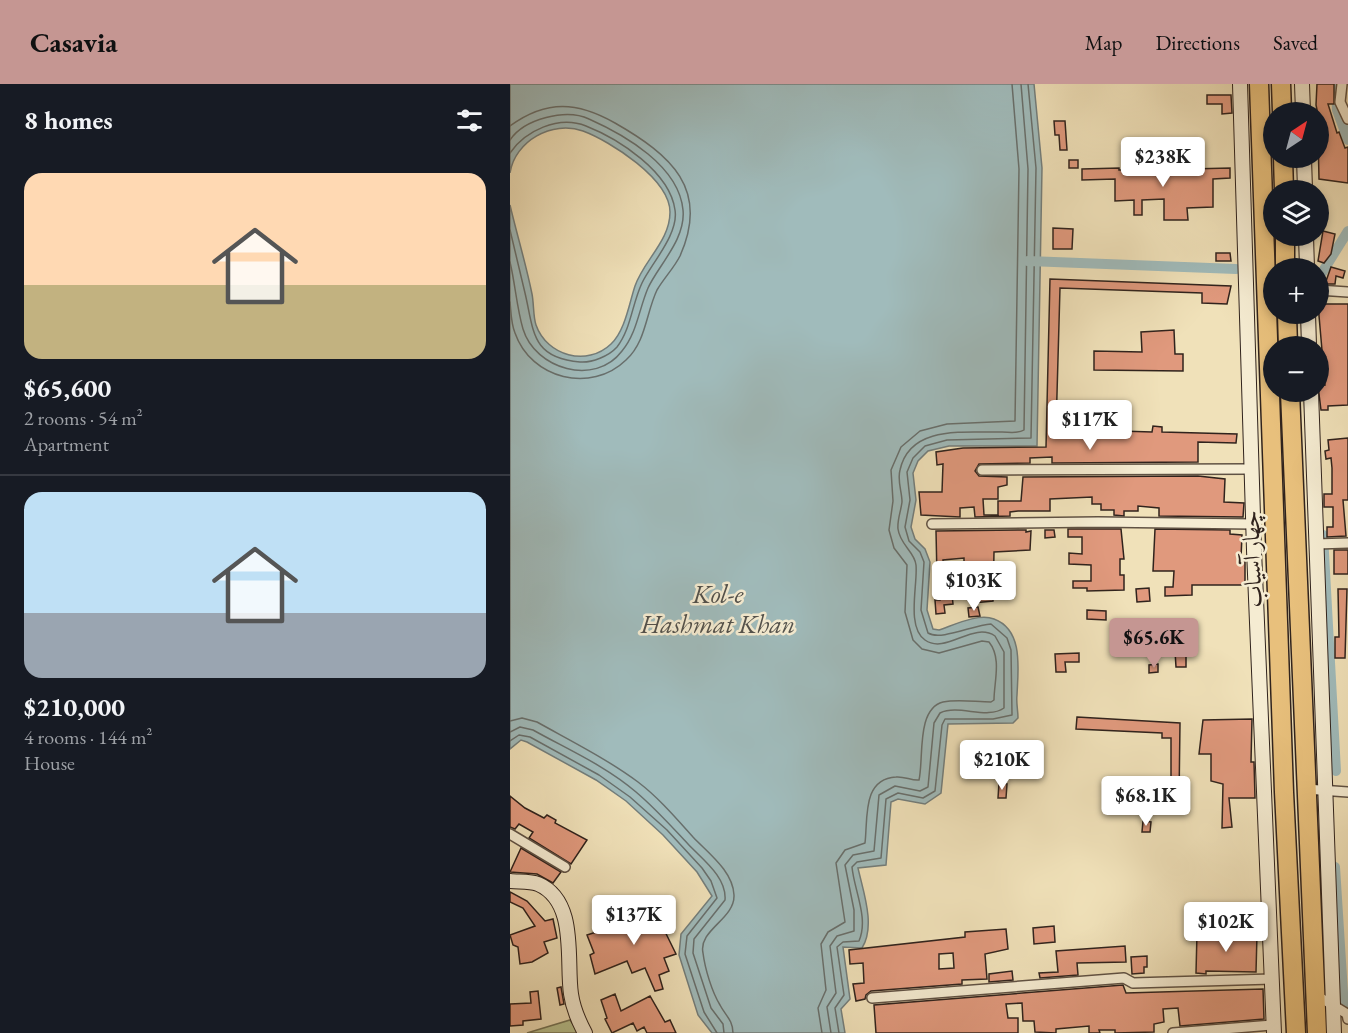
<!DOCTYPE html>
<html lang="en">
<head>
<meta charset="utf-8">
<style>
	:root { --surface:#171b24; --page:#242831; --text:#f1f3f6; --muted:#9ea1a6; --line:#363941; --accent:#c59692 }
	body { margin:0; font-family:"EB Garamond",Amiri,serif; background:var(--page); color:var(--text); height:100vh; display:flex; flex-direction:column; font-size:22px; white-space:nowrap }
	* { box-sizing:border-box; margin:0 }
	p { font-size:20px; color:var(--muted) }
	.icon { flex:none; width:33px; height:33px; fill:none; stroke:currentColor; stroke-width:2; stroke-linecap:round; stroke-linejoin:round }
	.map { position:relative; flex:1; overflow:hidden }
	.sheet { display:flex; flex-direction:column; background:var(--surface); width:510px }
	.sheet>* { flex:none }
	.needle { width:39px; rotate:36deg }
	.fabs { position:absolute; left:753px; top:18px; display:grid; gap:12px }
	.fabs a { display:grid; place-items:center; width:66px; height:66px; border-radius:50%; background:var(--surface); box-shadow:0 3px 9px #0003; font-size:30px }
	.price { position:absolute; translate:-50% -51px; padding:0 14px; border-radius:6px; background:#fff; color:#222; font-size:20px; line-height:39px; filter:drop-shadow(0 2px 3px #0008) }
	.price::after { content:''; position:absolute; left:50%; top:36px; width:18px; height:14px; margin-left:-9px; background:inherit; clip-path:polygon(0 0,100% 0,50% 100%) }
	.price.current { background:var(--accent); color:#111 }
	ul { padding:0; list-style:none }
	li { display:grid; align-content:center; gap:12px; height:318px; padding:0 24px }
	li+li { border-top:2px solid var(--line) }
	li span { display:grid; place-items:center; height:186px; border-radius:18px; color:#555 }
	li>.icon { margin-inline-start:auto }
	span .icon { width:108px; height:108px; fill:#fffc; stroke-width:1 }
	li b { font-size:26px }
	h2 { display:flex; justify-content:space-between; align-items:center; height:72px; padding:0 24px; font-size:26px }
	header { display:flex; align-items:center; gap:36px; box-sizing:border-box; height:84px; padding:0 30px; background:var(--accent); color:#111 }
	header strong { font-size:28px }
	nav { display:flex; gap:33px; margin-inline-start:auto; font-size:21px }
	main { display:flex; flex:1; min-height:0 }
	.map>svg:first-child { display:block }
	.green { fill:#b8c390; stroke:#747356; stroke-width:1.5 }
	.water { fill:#a0bbbb; stroke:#737e7c; stroke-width:1.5 }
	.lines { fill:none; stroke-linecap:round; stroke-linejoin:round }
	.shore { stroke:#686f6c; stroke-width:1.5 }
	.canal { stroke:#a0bbbb; stroke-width:10 }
	.building { fill:#e0997d; stroke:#30231d; stroke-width:1.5; fill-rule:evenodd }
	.street-casing { stroke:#605244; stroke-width:12 }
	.secondary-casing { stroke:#30231d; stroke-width:16 }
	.highway-casing { stroke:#30231d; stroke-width:21 }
	.street { stroke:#f5ecd2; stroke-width:9 }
	.secondary { stroke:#f5ecd2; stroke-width:14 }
	.highway { stroke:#e8c07c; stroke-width:18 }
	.labels { text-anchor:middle; stroke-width:5; stroke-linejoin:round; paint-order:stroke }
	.street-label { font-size:24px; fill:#30231d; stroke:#f5ecd2 }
	.water-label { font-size:26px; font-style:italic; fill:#52514c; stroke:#f5ecd2 }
</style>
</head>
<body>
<header>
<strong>Casavia</strong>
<nav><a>Map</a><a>Directions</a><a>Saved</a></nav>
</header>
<main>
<section class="sheet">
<h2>8 homes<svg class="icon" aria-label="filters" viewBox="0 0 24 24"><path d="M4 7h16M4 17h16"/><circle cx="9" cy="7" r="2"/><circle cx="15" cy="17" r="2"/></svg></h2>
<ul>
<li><span style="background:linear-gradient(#ffd9b3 60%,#c2b280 0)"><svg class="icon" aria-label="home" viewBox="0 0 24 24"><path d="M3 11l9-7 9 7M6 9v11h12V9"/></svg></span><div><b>$65,600</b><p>2 rooms · 54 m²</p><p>Apartment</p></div></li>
<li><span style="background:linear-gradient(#bfe0f5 65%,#9aa5b1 0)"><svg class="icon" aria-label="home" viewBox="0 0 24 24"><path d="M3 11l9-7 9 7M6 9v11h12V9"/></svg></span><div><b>$210,000</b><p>4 rooms · 144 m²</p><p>House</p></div></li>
</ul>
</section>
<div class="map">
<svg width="838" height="949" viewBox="0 0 838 949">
	<rect width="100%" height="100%" fill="#f0e1b9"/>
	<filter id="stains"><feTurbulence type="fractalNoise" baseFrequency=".00333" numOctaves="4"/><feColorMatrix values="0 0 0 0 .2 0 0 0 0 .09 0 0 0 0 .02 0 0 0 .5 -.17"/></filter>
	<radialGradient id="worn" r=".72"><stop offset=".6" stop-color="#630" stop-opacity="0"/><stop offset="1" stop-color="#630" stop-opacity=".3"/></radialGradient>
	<polygon class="green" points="60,936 69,949 17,949"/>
	<path class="water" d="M0,0H524L532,84L527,362H439L418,367L408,377L403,389L406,416L401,443L405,455L415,465L420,478L417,526L423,545L429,546C444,541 468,529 484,535C514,546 508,586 507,611C506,619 508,626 508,634L503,639L438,640L431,709L415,720L388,715L381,718L376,781L348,784C353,807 366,842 352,864L333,863L340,915L331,925L335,949H202L188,931L169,871L171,850L202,812L187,788L153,751L116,717L86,696L17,658L11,656L0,665V121C7,151 16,180 22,210C24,220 23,232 26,241C37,272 77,283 101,260C115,247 119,220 125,202C134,176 160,157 160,128C160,95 100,57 73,47C42,36 5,57 0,89Z"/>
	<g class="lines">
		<g class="shore">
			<path d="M0,42C37,15 68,18 105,39C161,71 200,105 170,172C164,184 154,194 147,206C136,229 136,258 116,276C81,310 21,295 5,249C1,240 1,228 0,218"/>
			<path d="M0,56C14,35 56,24 79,35C115,51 169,82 173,126C176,155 148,182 138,204C129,225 127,249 112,267C85,303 25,285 13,245C7,225 5,199 0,178"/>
			<path d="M0,69C15,47 48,31 76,42C109,55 160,88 165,126C169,150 141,180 132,199C122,220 121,245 107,263C99,272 82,279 70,278C21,274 24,247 15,209C10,188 5,167 0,146"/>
			<path d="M0,637L12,634L27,638C61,657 97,675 128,698C149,714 166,734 183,753C198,769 223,787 224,811C225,835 188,846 193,869C195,885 202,908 210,921C215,931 223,936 223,949"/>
			<path d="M0,648L10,643L23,646C57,665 96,682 126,708C145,724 161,742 178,760C192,775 217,793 215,816L184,855L183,869L201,924L213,940L214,949"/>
			<polyline points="0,657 9,651 20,653 89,691 120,713 157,746 192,784 201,797 207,814 177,852 175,870 194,928 207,949"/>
			<path d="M312,949L308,924L316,906L311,860L318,848L335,838L326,779L335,766L355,759C358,734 352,695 386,693C394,692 402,697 409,696C414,674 406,625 433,618C448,615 466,618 481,618L484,616C484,598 492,574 479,558L472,557L429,569L412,565L403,556L395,528L397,481L384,464L379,446L383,417L381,386L391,363L410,347L437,340L505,337L509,85L502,0"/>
			<path d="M321,949L317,923L326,909L320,862L327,852L344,847V826L335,781L343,771L364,767L369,711L385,702L410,707L418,703L424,639L430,629C449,620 477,636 494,624V568L485,552C463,537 436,571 415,556C396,543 408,500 406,481C405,468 390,461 388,445C387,436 391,427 392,418C392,407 387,397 390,386C400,340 456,349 492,348C499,348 508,350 514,346L518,85L511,0"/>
			<path d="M329,949L325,924L334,911L327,863L333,858L349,857C359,834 344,806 342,783L347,778L371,774L376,715L388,709L413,714L425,707L432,641L435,635H483L502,631L501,566L497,554L481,540C463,541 431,557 418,549L411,526L414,478L410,468L399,457L395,443L400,416L397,388L403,374L415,362L437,356L521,354L526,84L518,0"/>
		</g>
		<g class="canal">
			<polyline points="826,0 827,26 838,56"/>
			<polyline points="518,177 726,185"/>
			<polyline points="810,192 838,147"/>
			<polyline points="813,451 826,687"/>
			<polyline points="825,783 834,924"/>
		</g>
	</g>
	<g class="building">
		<polygon points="807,0 824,0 824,20 818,20 827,49 829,48 835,64 838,63 838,99 809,95 808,50 812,50 806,21"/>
		<polygon points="697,11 721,11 722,29 712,30 712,20 697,20"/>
		<polygon points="544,37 555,37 557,66 550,66 549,51 545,51"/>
		<rect x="559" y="76" width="9" height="8"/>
		<polygon points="609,84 609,86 638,86 720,84 720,94 703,95 703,123 677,124 678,136 654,136 654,115 632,116 632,131 624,131 624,116 605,117 605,95 572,96 572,85"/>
		<polygon points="543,144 563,145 562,165 543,165"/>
		<polygon points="813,147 825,150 821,170 814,179 808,177"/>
		<polygon points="706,169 720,169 721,177 706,177"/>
		<polygon points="821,183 835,187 833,194 826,192 825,200 815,200"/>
		<polygon points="540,195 721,202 717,220 692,219 692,209 550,204 546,345 642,348 643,342 652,343 652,348 727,350 726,359 688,358 688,378 542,379 542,373 520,374 520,379 469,380 465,387 469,392 497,393 497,401 488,403 488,415 473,415 474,431 488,431 488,417 511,417 513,393 688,392 715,395 714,418 734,419 733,433 649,432 649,424 628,422 628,427 614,427 614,432 604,431 604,426 591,426 591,420 582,420 582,413 540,415 540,427 508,427 500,428 500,432 465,433 464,423 450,424 450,433 411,431 409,408 432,408 433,380 427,381 426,368 453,364 536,363"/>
		<polygon points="808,220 838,220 838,321 818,322 818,326 811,326 808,302 815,301"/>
		<polygon points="664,246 665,270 673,270 673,287 584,286 584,267 632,268 631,248"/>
		<polygon points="838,354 838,416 833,416 836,452 817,453 817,443 823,443 823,423 814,423 814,410 822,410 822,384 821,374 816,375 815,367 819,366 818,356"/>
		<polygon points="558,445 611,445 614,475 610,475 610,491 614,491 614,506 577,507 577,504 563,504 563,497 581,497 581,481 559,480 559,469 572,470 572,453 558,453"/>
		<polygon points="645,445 720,446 720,450 732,451 731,474 735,474 735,501 682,501 682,511 655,512 655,503 663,503 664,487 643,487"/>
		<polygon points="516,446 516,448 521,447 520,466 484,468 483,517 463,519 461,506 454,506 454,474 433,476 434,493 427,493 426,447"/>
		<polygon points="535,446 544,446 545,453 535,454"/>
		<rect x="824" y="466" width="14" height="24"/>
		<polygon points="441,501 443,520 434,521 435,529 426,530 425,516 430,516 430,502"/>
		<polygon points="639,504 640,517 627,518 626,505"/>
		<polygon points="828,505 837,505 835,574 825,574 825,553 829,553"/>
		<polygon points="468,523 470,532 459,533 458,524"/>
		<polygon points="577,526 596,527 596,536 577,535"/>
		<polygon points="625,560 625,570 604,571 604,561"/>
		<polygon points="665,567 676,567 676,583 666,583"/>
		<polygon points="569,569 569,578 555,578 556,588 546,588 545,570"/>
		<polygon points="648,580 648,588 639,589 639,581"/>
		<polygon points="567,633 670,639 669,716 661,715 661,654 652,654 652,649 566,645"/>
		<polygon points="742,635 741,678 744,678 745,714 719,714 722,743 712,744 713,700 701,697 701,670 689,670 693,636"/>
		<polygon points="489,699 497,700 496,714 488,714"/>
		<polygon points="630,707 641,707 644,722 630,722"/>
		<polygon points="0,712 15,724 34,734 37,731 46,736 45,739 77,756 61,780 19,754 23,748 9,740 5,745 0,743"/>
		<polygon points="633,737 641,738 640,748 632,748"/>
		<polygon points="11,764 51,788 43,799 27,790 0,788"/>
		<polygon points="0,808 17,817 35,837 43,835 47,854 34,858 38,869 22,878 10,880 8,863 3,861 0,851 25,842 13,824 0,818"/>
		<polygon points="141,819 166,870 154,874 159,887 149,891 153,905 145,907 135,884 122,889 117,877 85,890 80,871 84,869 77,851 99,844"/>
		<polygon points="544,842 545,858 524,860 523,844"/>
		<path d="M496,845L498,865L475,870L477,895L452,896V900L361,907L356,911L355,915L346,917L343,900L354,899L353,879L340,880L339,866L455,853V848ZM443,869L444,884L429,885V870Z"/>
		<polygon points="687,849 747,850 746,888 696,887 696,890 686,889"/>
		<polygon points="615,862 616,878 567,879 568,891 530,894 529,889 548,888 546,867"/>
		<polygon points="637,872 637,883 634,883 634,889 622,890 621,873"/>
		<polygon points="502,887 503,896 479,898 479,890"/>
		<polygon points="613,901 616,909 753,905 754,935 670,942 668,924 653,925 654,938 644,940 644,948 605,949 605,946 589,946 590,949 579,949 579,942 546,945 546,949 525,948 524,937 513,937 512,919 496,920 498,934 508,934 508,949 366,949 364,921"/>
		<polygon points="51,903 54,920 50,921 47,904"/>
		<polygon points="28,907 31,935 13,937 13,941 0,942 0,920 21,919 20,908"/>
		<polygon points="105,910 111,927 140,912 155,938 160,936 166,949 137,949 134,943 127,947 123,939 102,949 95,935 97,934 91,916"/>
	</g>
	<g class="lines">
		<defs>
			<g id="street">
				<polyline points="832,0 830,18 838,35"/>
				<polyline points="808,206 838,208"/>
				<polyline points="472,386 741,385"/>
				<polyline points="422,440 588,438 743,440"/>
				<polyline points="806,460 838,459"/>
				<polyline points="796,705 838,708"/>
				<polyline points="0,750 55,783"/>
				<polyline points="806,911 837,930 838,935"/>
				<polyline points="362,914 614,894 623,899 762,895"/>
				<polyline points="663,949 763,941"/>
			</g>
			<g id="secondary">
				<polyline points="730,0 744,466 764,949"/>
				<polyline points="792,0 793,28"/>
				<polyline points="794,74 795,106"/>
				<polyline points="796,152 797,184"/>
				<polyline points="798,230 799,262"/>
				<polyline points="801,308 824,949"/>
				<path d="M0,797C8,798 20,797 28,800C68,817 56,877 61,910C63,924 68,936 75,949"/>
			</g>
			<g id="highway">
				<polyline points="749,0 774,708 786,949"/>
				<polyline points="771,0 772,28"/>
				<polyline points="773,74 774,106"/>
				<polyline points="775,152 775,184"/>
				<polyline points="777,230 778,262"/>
				<polyline points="780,308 807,949"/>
			</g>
		</defs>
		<use href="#street" class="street-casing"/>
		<use href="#secondary" class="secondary-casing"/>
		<use href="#highway" class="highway-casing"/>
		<use href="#street" class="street"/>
		<use href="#secondary" class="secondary"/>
		<use href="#highway" class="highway"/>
	</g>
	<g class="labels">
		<g class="street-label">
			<text transform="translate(742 475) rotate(-92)" y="8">چهار آسیاب</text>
		</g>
		<g class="water-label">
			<text x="208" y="519">Kol-e<tspan x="208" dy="30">Hashmat Khan</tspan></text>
		</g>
	</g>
	<rect width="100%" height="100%" filter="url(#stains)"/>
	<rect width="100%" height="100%" fill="url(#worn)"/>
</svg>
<div class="fabs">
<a><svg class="needle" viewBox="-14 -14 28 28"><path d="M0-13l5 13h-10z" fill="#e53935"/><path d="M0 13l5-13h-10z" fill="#9ea1a6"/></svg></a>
<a><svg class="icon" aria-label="layers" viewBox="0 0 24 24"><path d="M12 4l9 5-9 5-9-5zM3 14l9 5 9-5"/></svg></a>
<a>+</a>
<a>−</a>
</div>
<b class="price" style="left:653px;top:104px">$238K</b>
<b class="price" style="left:580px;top:367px">$117K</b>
<b class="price" style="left:464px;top:528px">$103K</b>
<b class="price current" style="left:644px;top:585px">$65.6K</b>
<b class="price" style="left:492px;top:707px">$210K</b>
<b class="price" style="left:636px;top:743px">$68.1K</b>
<b class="price" style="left:124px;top:862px">$137K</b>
<b class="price" style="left:716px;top:869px">$102K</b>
</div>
</main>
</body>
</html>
